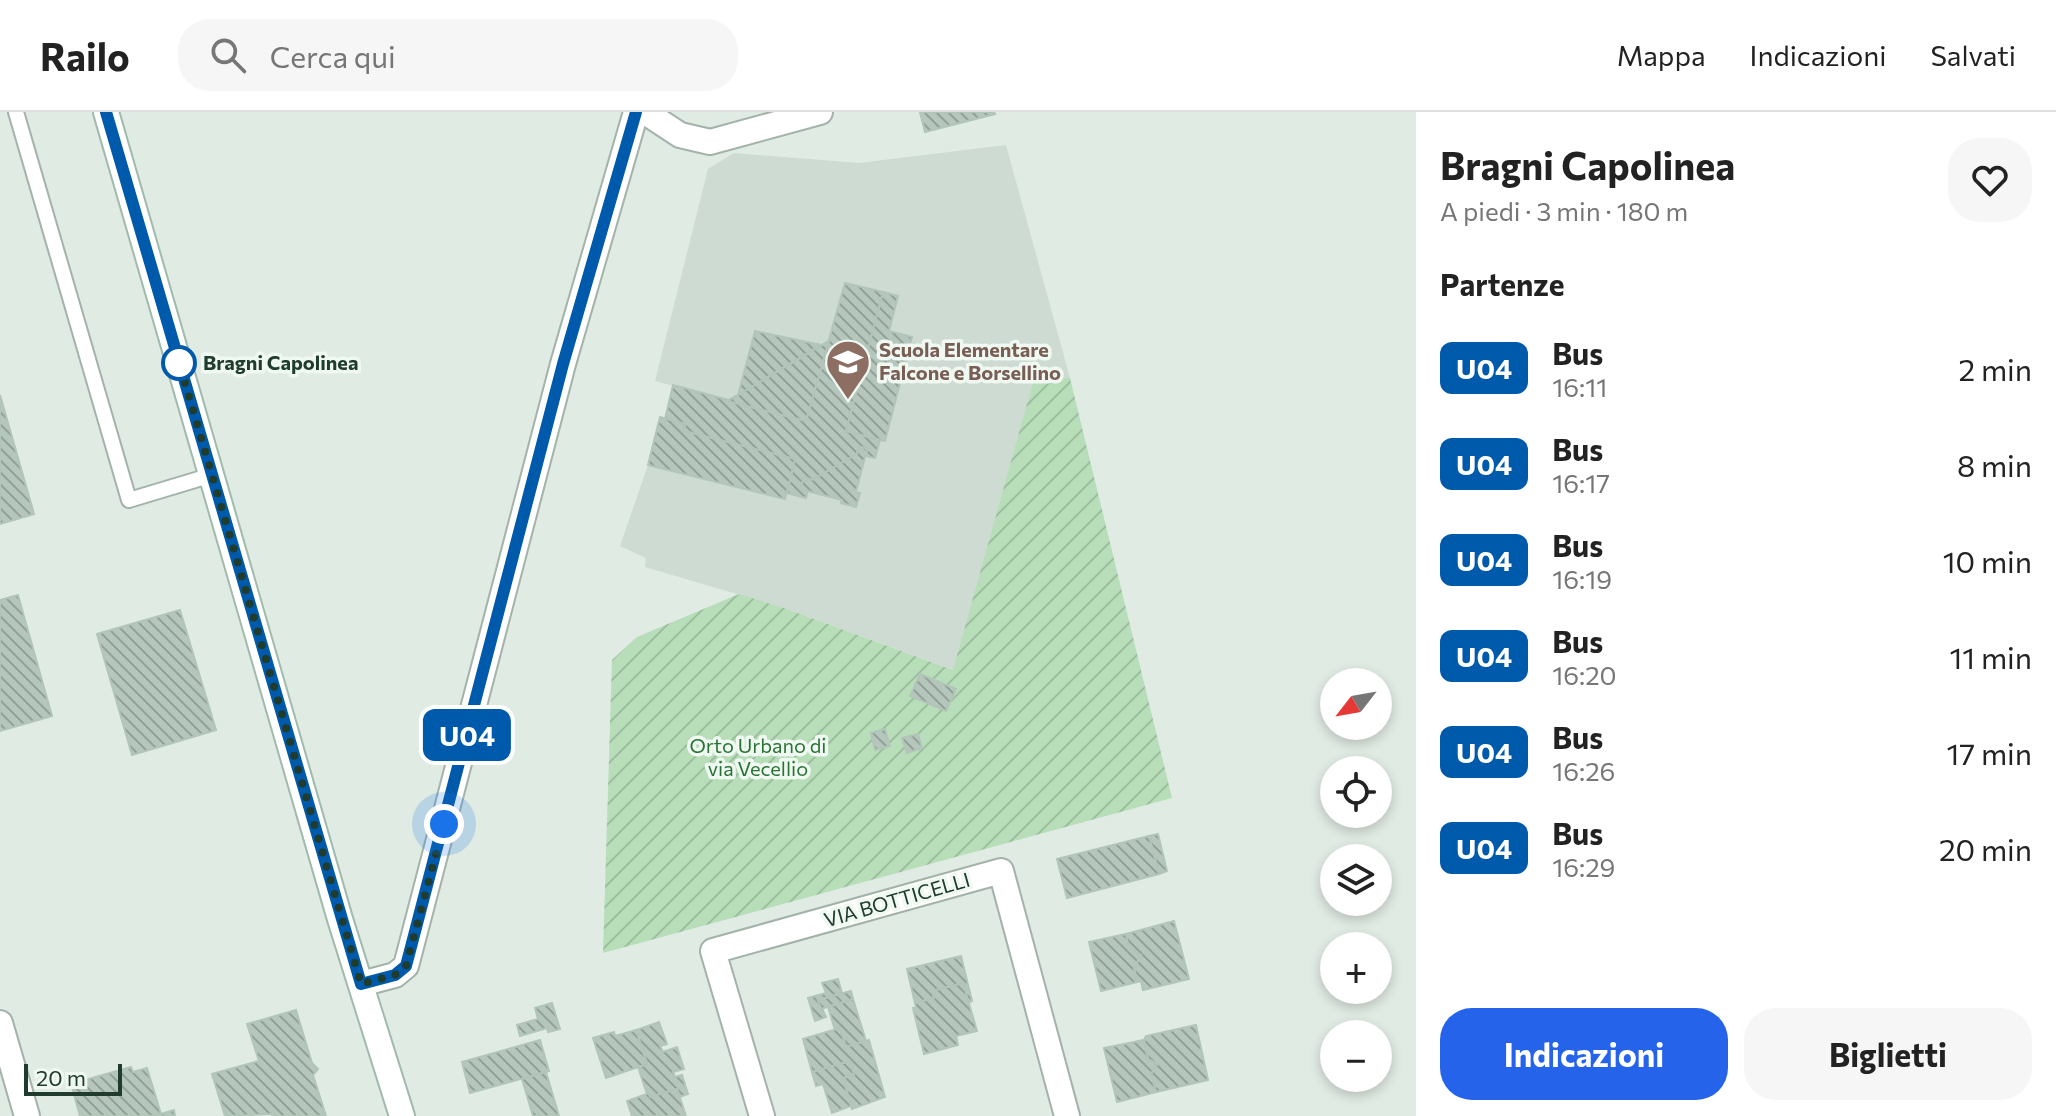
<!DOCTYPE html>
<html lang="it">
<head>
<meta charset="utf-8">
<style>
	:root { --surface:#fff; --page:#f6f6f6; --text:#222; --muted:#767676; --line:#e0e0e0; --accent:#2563eb }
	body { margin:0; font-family:Commissioner,sans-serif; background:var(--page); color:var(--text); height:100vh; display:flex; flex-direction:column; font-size:30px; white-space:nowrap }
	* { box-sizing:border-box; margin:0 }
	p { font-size:26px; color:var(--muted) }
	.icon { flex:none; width:44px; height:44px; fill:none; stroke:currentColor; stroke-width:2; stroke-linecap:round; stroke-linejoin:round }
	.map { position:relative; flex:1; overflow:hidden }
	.panel { display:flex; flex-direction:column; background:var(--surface); width:640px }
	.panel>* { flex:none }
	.badge { padding:0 16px; border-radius:12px; font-size:28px; line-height:52px }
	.needle { width:52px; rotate:239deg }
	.controls { position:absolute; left:1320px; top:556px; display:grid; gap:16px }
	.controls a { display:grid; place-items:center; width:72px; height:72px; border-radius:50%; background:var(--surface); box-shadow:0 4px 12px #0003; font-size:40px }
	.scale { position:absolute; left:24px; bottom:20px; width:98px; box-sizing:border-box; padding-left:8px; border:4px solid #203c2e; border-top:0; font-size:22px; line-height:28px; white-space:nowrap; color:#203c2e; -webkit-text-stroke:6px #f0f8f2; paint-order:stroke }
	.you { position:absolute; width:40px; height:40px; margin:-20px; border:6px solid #fff; border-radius:50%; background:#1a73e8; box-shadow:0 0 0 12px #1a73e833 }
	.map>.badge { position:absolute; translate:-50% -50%; box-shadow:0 0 0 4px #fff }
	h2 { padding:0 24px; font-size:30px; line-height:72px }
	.round { display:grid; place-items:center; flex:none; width:84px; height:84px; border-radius:32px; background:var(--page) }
	.headline { display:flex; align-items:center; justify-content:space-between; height:136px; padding:0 24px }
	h1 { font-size:38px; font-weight:700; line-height:60px }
	.action { display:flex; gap:16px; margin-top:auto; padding:16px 24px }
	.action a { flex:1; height:92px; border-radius:32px; background:var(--accent); color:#fff; font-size:32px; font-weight:700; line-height:92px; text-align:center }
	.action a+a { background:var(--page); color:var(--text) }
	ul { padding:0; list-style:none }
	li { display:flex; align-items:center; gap:24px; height:96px; padding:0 24px }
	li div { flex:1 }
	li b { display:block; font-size:30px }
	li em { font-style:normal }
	li .badge { min-width:88px; font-weight:700; text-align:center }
	header { display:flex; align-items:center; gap:48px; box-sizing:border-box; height:112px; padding:0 40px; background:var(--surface); border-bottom:2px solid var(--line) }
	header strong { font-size:38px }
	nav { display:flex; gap:44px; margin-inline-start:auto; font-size:28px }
	.search { width:560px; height:72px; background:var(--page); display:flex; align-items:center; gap:20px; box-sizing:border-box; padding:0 28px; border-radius:32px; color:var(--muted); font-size:30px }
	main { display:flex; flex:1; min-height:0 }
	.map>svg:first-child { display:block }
	.built { fill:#cedbd2 }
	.garden { fill:url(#garden-furrows) }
	.building { fill:url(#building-back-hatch); stroke:#b2c5b9; stroke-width:2 }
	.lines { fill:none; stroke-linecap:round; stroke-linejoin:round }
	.lane-casing { stroke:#a3b3a9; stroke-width:18 }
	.street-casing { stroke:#a3b3a9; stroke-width:28 }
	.secondary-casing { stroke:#a0baac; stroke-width:28 }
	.lane { stroke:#fff; stroke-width:14 }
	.street { stroke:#fff; stroke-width:24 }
	.secondary { stroke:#fff; stroke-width:24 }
	.line-casing { stroke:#fff; stroke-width:18 }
	.line { stroke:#005aab; stroke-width:12 }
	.walk { stroke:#203c2e; stroke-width:8; stroke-dasharray:0 14.4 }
	.stop-dot { fill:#fff; stroke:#005aab; stroke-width:4 }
	.labels { text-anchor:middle; stroke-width:7; stroke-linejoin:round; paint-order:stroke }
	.education-label { font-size:20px; font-weight:bold; fill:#785e54; stroke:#f0f8f2; text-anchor:start }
	.stop-label { font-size:20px; font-weight:bold; fill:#203c2e; stroke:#f0f8f2; text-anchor:start }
	.park-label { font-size:20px; fill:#297435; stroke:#f0f8f2 }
	.street-label { font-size:20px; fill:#203c2e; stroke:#f0f8f2 }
</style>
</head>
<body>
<header>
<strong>Railo</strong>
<div class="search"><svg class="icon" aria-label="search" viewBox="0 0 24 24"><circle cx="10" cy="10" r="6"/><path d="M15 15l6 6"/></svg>Cerca qui</div>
<nav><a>Mappa</a><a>Indicazioni</a><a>Salvati</a></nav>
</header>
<main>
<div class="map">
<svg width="1416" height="1004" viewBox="0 0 1416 1004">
	<defs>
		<pattern id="garden-furrows" width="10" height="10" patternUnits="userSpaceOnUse" patternTransform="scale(2)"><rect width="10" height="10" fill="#b7deb9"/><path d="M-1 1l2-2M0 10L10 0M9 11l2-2" fill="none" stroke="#9dbf9f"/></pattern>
		<pattern id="building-back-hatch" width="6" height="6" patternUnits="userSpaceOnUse" patternTransform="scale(2)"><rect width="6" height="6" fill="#b5c6bc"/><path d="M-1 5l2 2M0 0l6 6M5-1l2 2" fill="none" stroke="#93a299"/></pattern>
	</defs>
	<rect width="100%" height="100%" fill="#e0ebe3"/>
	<polygon class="built" points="1006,33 1070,266 1035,263 954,558 784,496 645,455 646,446 620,434 648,353 660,305 665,306 673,274 655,269 708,57 734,41 859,51"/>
	<polygon class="garden" points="1035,263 1070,266 1172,686 603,841 612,548 637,525 739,482 784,496 953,558"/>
	<g class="building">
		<polygon points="920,0 994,0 995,2 925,20"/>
		<polygon points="845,171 883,180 846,319 880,328 875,346 866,344 867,337 858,334 857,342 812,368 804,365 800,377 808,378 806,386 787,381 795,347 684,319 685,312 665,307 673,273 806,309"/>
		<polygon points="883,180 898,184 889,219 912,225 885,329 846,319"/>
		<polygon points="755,219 821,233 738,283"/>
		<polygon points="829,229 806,309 727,289 738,283"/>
		<polygon points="0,283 34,402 0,412"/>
		<polygon points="660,305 685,312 684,319 795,347 785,387 648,353"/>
		<polygon points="858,334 867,337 856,380 860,381 856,395 841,391 842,388 800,377 804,365 812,368 857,342"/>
		<polygon points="18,483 52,604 0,619 0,488"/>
		<polygon points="180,498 216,618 132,643 97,522"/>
		<polygon points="920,562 956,577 946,599 910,584"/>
		<polygon points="885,617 890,634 875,638 871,621"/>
		<polygon points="918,622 922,636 907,641 902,626"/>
		<polygon points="1158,722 1167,759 1159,762 1149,724"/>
		<polygon points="1149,724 1159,762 1067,786 1057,747"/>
		<polygon points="1174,809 1189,867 1143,878 1141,869 1137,870 1134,856 1141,843 1128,834 1126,822"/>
		<polygon points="1126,822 1128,834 1141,843 1134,856 1137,870 1101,879 1089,830"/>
		<polygon points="961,844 972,889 968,891 963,871 932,879 934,886 915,891 907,857"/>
		<polygon points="838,867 842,881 818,888 826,905 815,909 808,886 826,881 822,871"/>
		<polygon points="963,871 977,919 956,924 958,933 924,942 913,896 916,896 915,891 934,886 932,879"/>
		<polygon points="851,879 853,887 821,897 818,888"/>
		<polygon points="853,887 866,929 846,935 840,916 835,918 828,895"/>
		<polygon points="552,891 560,917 548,920 547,916 520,924 517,913 538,907 535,896"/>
		<polygon points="296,898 312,951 318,957 313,963 326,1004 273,1004 271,1002 225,1004 212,962 259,949 247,912"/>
		<polygon points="659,910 667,932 660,934 663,940 677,935 684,957 673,960 675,965 682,963 688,982 680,985 677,977 650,985 647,982 638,955 647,952 636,918"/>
		<polygon points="1196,913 1208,968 1156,980 1151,962 1157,952 1148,947 1144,928 1146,924"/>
		<polygon points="840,916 846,935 869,928 885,985 852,997 843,966 854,963 850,949 812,960 803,927"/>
		<polygon points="636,918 647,952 606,966 593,926 614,920 615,924"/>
		<polygon points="540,928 549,959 470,981 462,950"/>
		<polygon points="1144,928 1148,947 1157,952 1151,962 1156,980 1117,990 1104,936"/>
		<polygon points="850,949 854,963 843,966 851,994 832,1001 823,972 816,974 812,960"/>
		<polygon points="131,955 133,960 147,956 161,1002 174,998 175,1004 80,1004 71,972"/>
		<polygon points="546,960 559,1004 533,1004 522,967"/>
		<polygon points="677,977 686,1004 632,1004 627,989 649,981 650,985"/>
	</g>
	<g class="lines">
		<g class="lane-casing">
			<polyline id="lane" points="16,0 129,388 212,363"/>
		</g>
		<g class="street-casing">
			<g id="street">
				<polyline points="645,0 680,23 710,30 820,0"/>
				<polyline points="361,872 395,863 406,854 563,252 636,0"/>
				<polyline points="0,911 27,1004"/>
				<polyline points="762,1004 713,839 1001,759 1067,1004"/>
			</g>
		</g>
		<g class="secondary-casing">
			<polyline id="secondary" points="106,0 340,807 402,1004"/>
		</g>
		<use href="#lane" class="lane"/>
		<use href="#street" class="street"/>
		<use href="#secondary" class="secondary"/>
	</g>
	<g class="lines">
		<g class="line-casing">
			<polyline id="line" points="106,0 361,872 395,863 406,854 563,252 636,0"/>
		</g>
		<use href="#line" class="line"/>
		<polyline class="walk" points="179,251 178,247 361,872 395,863 406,854 444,712"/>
	</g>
	<defs>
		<g id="school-pin" transform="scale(2.3)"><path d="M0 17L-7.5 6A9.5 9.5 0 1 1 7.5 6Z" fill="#8d6e63" stroke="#f0f8f2"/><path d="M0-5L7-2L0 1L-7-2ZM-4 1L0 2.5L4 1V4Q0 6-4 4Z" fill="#fff"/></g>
	</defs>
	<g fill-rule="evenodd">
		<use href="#school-pin" x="848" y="250"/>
	</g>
	<circle class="stop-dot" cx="179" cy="251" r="16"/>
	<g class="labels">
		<g class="education-label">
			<text x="879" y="245">Scuola Elementare<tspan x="879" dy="23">Falcone e Borsellino</tspan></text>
		</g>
		<g class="stop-label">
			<text x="203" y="258">Bragni Capolinea</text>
		</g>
		<g class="park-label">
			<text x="758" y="641">Orto Urbano di<tspan x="758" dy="23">via Vecellio</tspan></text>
		</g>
		<g class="street-label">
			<text transform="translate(897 788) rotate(-16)" y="7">VIA BOTTICELLI</text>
		</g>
	</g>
</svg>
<div class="controls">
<a><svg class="needle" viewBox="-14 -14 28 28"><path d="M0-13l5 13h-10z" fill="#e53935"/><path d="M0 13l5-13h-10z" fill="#767676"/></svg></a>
<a><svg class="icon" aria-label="locate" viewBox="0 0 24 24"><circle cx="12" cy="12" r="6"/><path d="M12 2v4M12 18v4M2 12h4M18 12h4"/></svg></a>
<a><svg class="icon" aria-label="layers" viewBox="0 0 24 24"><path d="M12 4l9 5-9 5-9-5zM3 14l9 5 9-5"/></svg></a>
<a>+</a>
<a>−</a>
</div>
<div class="scale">20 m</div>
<div class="you" style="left:444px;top:712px"></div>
<b class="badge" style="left:467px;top:623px;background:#005aab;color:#fff">U04</b>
</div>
<section class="panel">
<div class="headline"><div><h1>Bragni Capolinea</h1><p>A piedi · 3 min · 180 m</p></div><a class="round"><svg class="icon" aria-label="heart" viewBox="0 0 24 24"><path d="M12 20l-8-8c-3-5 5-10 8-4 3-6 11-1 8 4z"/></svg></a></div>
<h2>Partenze</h2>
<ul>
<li><span class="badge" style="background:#005aab;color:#fff">U04</span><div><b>Bus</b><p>16:11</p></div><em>2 min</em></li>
<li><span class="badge" style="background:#005aab;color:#fff">U04</span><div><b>Bus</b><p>16:17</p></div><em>8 min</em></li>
<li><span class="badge" style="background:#005aab;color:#fff">U04</span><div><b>Bus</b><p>16:19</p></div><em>10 min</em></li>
<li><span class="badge" style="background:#005aab;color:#fff">U04</span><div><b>Bus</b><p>16:20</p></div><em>11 min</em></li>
<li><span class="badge" style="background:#005aab;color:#fff">U04</span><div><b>Bus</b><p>16:26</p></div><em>17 min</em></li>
<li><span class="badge" style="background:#005aab;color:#fff">U04</span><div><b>Bus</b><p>16:29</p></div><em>20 min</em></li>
</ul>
<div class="action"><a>Indicazioni</a><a>Biglietti</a></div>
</section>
</main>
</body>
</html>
